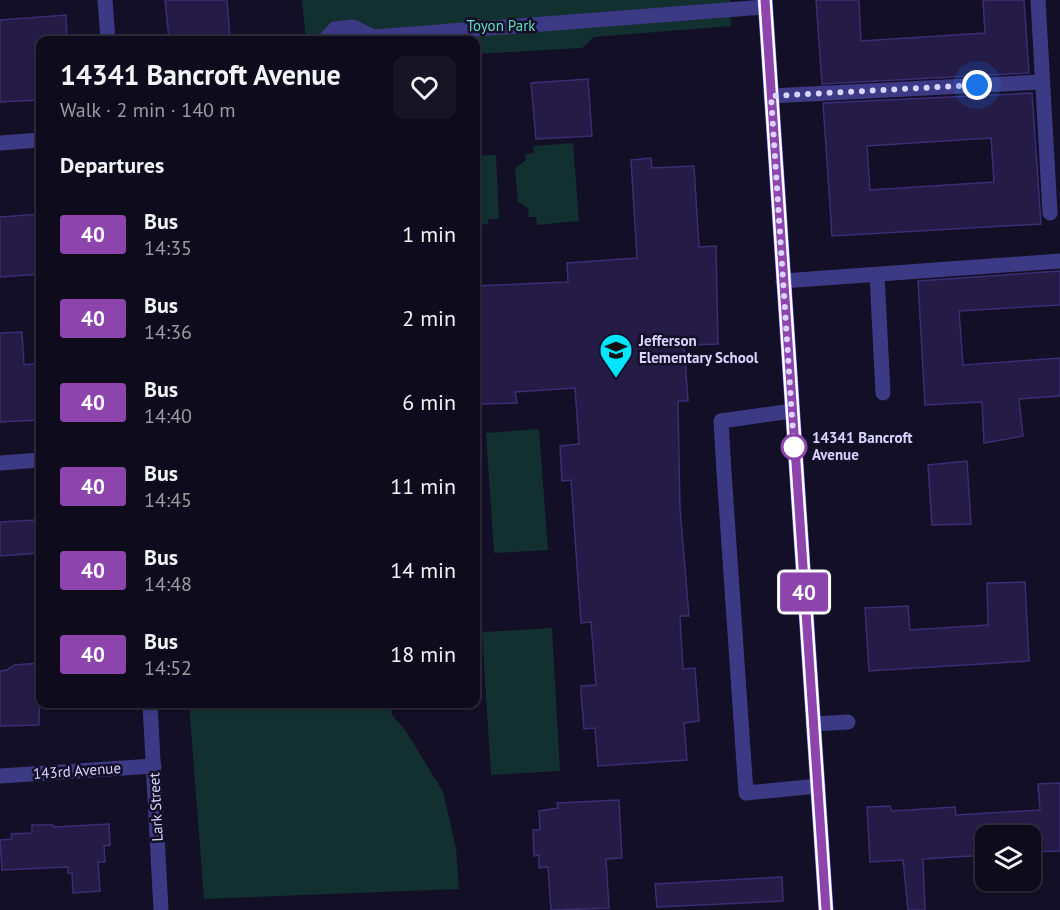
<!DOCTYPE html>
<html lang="en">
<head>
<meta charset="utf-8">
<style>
	:root { --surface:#0e0b1c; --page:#171425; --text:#f1f3f6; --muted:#9b9ba3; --line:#2e2b3b }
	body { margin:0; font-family:"PT Sans",sans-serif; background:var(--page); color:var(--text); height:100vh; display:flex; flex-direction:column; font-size:22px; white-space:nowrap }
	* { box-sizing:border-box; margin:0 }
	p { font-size:20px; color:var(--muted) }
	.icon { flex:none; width:33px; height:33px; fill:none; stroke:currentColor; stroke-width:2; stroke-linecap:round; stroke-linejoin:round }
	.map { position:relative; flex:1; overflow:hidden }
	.drawer { position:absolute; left:36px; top:36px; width:444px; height:672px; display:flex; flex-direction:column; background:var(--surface); border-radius:12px; box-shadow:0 2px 4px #0004,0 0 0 2px var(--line) }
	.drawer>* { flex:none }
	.badge { padding:0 12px; border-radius:4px; font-size:21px; line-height:39px }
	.tools { position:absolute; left:975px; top:825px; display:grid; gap:12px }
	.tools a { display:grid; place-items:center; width:66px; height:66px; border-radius:12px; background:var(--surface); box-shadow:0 2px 4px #0004,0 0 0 2px var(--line); font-size:30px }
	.you { position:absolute; width:30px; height:30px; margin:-15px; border:4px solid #fff; border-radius:50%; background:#1a73e8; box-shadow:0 0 0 9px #1a73e833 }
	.map>.badge { position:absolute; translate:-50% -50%; box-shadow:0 0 0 3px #fff }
	h2 { padding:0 24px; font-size:22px; line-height:54px }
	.round { display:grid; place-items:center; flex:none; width:63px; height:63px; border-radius:12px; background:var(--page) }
	.headline { display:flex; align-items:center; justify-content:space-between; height:102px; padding:0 24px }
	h1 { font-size:28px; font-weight:600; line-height:45px }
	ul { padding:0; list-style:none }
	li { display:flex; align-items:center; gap:18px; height:84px; padding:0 24px }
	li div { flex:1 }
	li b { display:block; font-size:22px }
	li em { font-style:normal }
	li .badge { min-width:66px; font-weight:700; text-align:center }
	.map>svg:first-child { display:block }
	.green { fill:#12302f }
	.building { fill:#241b47; stroke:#3b2d73; stroke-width:1.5; fill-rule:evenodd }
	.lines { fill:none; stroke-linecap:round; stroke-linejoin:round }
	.service { stroke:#3d3a85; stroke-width:15 }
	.minor { stroke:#3d3a85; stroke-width:15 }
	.secondary { stroke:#6f6bff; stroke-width:15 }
	.line-casing { stroke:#fff; stroke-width:14 }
	.line { stroke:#8e44ad; stroke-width:9 }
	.walk { stroke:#d9d4ff; stroke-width:6; stroke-dasharray:0 10.8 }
	.stop-dot { fill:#fff; stroke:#8e44ad; stroke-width:3 }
	.labels { text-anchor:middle; stroke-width:5; stroke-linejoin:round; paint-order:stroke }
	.park-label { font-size:15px; fill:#5fe0c0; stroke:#130f26 }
	.poi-label { font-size:15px; font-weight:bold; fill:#d9d4ff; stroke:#130f26; text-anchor:start }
	.stop-label { font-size:15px; font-weight:bold; fill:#d9d4ff; stroke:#130f26; text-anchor:start }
	.street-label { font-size:15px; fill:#d9d4ff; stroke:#130f26 }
</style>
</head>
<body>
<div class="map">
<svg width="1060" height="910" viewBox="0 0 1060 910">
	<rect width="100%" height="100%" fill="#130f26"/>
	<g class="green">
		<polygon points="302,0 730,0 731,26 594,37 582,48 476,54 476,40 306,40"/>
		<polygon points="573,143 579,221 537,225 536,217 529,217 528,208 518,202 515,168 526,160 525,154 534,153 533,146"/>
		<polygon points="496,155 499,219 488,219 488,224 476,225 476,156"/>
		<polygon points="539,429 548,550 494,553 486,433"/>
		<polygon points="552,628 560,771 491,775 482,632"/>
		<polygon points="189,704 391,704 392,715 406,731 443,792 456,848 459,889 204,899"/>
	</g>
	<g class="building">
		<polygon points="165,0 227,0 230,38 169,40"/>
		<polygon points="816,0 859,0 861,41 985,33 983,0 1024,0 1029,73 822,84"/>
		<polygon points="66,15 67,37 64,40 40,40 40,100 0,102 0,20"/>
		<polygon points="588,79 592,136 536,139 531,83"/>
		<path d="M1032,93L1041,224L832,236L823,103ZM991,138L994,182L870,190L867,146Z"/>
		<polygon points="651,158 652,168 694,166 699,247 716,246 718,344 684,345 688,401 678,401 680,509 689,616 680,616 683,669 695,668 699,721 684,723 687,760 598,766 595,728 584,729 581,693 581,686 596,685 591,622 581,623 571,480 562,481 560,446 579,444 575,388 515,392 517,403 481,404 480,395 476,395 476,286 568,282 567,263 637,258 631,160"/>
		<polygon points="40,214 40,274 0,277 0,217"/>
		<polygon points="1060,271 1060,305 959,311 963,365 1060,358 1060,396 1019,399 1023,436 984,443 982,402 925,405 918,281"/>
		<polygon points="22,332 24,365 40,363 40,420 0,422 0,333"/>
		<polygon points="967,461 971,524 932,525 928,465"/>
		<polygon points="35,520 38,553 0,556 0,522"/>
		<polygon points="1025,582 1029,661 869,671 865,608 908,606 910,630 988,625 987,583"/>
		<polygon points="40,663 39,725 0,726 0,671 7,670 14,665"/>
		<polygon points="1060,783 1060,851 1030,852 1030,836 986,836 986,855 923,859 925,910 908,910 903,860 870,862 867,807 890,806 892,811 955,807 956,815 1040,810 1038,784"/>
		<polygon points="619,800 622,858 606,859 609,908 551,910 548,867 539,868 539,855 534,856 533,830 540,830 539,811 558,808 557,803"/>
		<polygon points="109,824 110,845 104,846 105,862 98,862 100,891 73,893 72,873 68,873 68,867 2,870 0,840 12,839 11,834 32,833 32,825 53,825 54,827"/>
		<polygon points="782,877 783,901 657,907 655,884"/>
	</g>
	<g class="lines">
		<g class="service">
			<polyline points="1038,0 1050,213"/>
			<polyline points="325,40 335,29 353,27 373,37 765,7"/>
			<polyline points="771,96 1042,82"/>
			<polyline points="877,275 883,393"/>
			<polyline points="783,281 1060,261"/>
			<polyline points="792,411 721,421 724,472 746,793 818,786"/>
			<polyline points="813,724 848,722"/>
		</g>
		<g class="minor">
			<polyline points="105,0 108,40"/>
			<polyline points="0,143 40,140"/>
			<polyline points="0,463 40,460"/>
			<polyline points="150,704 161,910"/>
			<polyline points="0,776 154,766"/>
		</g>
		<polyline class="secondary" points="765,0 826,910"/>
	</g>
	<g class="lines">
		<g class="line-casing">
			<polyline id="line" points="765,0 826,910"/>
		</g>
		<use href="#line" class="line"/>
		<polyline class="walk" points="794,447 771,96 977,85"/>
	</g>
	<defs>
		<g id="school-pin" transform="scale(1.725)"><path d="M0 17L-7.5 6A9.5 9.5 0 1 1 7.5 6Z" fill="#00e5ff" stroke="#130f26"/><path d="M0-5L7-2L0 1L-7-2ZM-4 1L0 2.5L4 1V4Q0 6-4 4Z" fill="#111"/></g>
	</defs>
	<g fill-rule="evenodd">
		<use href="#school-pin" x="616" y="350"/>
	</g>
	<circle class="stop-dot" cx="794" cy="447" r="12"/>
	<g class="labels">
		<g class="park-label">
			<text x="501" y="31">Toyon Park</text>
		</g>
		<g class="poi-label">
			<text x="639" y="346">Jefferson<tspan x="639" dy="17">Elementary School</tspan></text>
		</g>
		<g class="stop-label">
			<text x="812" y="443">14341 Bancroft<tspan x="812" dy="17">Avenue</tspan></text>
		</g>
		<g class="street-label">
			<text transform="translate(77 771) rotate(-4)" y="5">143rd Avenue</text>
			<text transform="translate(156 807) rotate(-93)" y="5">Lark Street</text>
		</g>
	</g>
</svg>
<div class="tools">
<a><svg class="icon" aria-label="layers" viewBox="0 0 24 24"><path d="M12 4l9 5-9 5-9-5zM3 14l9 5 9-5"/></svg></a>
</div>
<div class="you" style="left:977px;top:85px"></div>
<b class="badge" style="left:804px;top:592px;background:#8e44ad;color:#fff">40</b>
<section class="drawer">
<div class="headline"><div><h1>14341 Bancroft Avenue</h1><p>Walk · 2 min · 140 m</p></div><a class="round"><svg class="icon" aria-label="heart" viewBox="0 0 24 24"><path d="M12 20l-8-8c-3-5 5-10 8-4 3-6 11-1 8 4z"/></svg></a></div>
<h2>Departures</h2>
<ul>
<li><span class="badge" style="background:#8e44ad;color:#fff">40</span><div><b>Bus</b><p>14:35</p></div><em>1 min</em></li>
<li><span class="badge" style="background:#8e44ad;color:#fff">40</span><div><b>Bus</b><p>14:36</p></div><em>2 min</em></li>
<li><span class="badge" style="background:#8e44ad;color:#fff">40</span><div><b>Bus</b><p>14:40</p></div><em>6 min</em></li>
<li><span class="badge" style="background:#8e44ad;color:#fff">40</span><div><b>Bus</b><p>14:45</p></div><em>11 min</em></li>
<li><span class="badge" style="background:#8e44ad;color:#fff">40</span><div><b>Bus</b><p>14:48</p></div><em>14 min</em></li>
<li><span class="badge" style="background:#8e44ad;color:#fff">40</span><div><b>Bus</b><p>14:52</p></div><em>18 min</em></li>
</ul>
</section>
</div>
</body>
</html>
